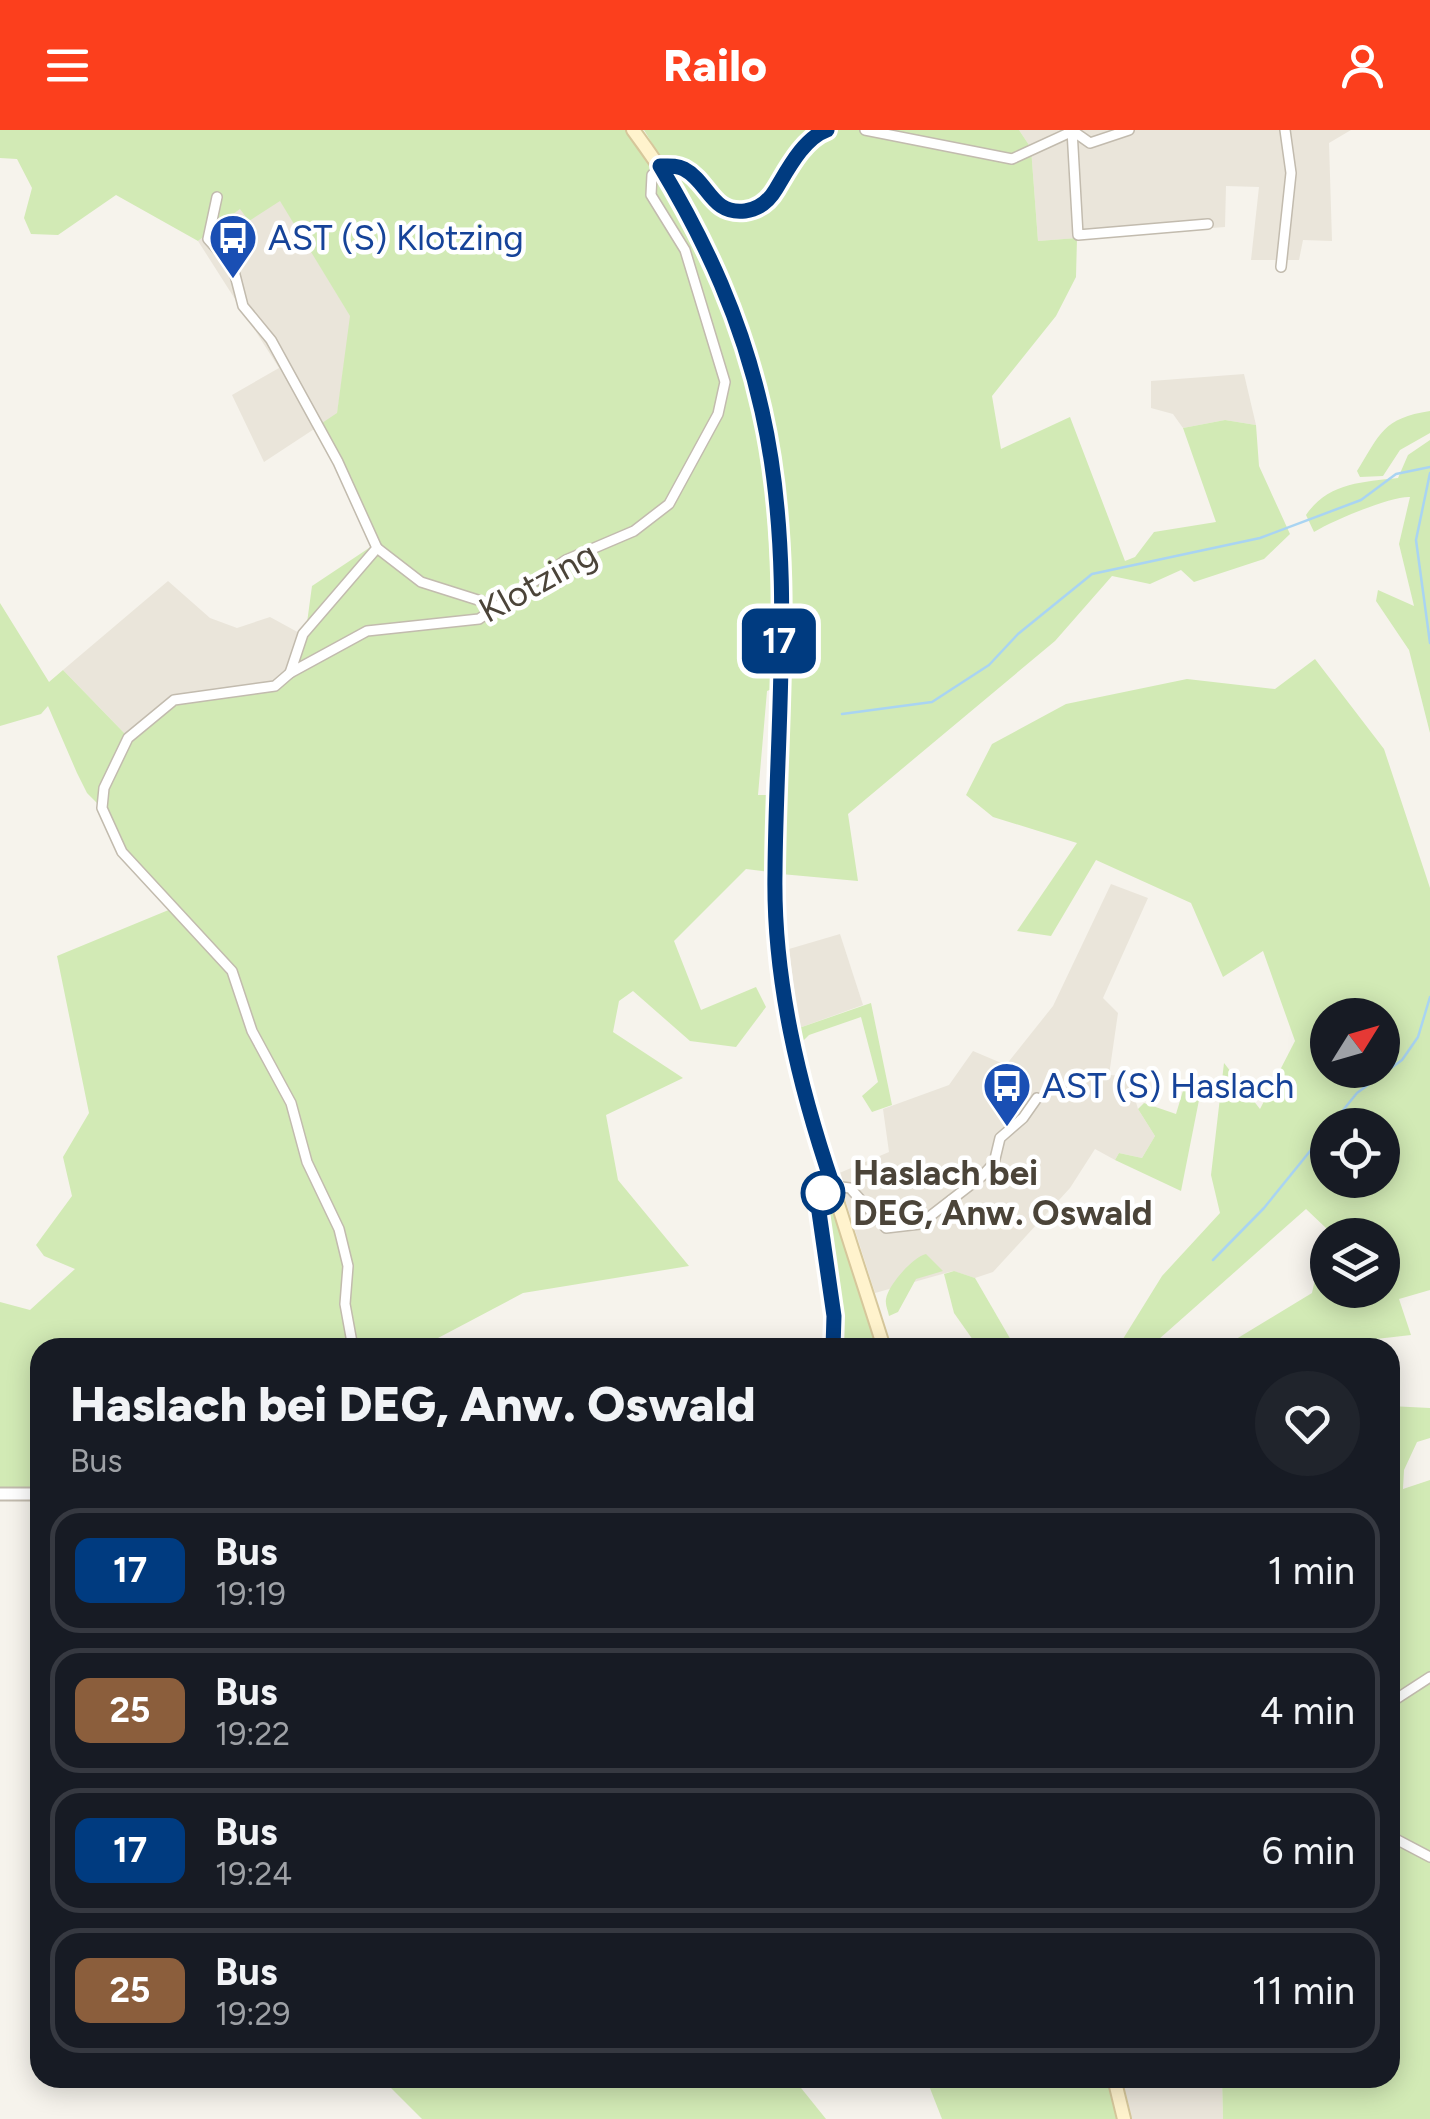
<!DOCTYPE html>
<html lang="en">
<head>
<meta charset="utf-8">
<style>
	:root { --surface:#171b24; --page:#20242c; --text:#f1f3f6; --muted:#9ea1a6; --line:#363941; --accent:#fc3f1d }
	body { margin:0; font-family:Figtree,sans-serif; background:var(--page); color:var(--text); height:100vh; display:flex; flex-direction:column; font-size:38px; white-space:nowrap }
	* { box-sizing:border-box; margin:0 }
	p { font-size:32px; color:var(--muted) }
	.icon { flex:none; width:55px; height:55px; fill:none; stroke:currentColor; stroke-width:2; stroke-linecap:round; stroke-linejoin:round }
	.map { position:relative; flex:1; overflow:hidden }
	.details { position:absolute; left:30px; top:1208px; width:1370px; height:750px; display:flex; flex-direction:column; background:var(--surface); border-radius:30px; box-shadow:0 5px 25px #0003 }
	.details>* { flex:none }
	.badge { padding:0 20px; border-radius:15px; font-size:35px; line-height:65px }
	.needle { width:65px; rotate:53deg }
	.controls { position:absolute; left:1310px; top:868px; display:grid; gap:20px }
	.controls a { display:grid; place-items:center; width:90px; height:90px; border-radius:50%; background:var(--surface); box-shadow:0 5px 25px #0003; font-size:50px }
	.map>.badge { position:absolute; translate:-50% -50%; box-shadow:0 0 0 5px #fff }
	.round { display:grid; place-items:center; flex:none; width:105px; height:105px; border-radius:52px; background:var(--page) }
	.overview { display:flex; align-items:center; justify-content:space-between; height:170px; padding:0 40px }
	h1 { font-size:48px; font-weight:800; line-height:75px }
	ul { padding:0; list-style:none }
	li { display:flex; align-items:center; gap:30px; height:125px; margin:0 20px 15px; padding:0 20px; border:5px solid var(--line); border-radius:30px }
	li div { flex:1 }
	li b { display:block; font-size:38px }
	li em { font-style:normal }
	li .badge { min-width:110px; font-weight:700; text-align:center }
	header { display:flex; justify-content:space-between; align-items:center; height:130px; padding:0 40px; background:var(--accent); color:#fff; font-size:45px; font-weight:800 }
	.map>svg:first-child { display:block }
	.residential { fill:#eae5da }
	.green { fill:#d2eab5; fill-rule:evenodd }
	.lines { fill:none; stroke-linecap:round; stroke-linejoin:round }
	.stream { stroke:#a9d4f2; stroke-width:2.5 }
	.minor-casing { stroke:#c2bbae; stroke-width:12 }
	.tertiary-casing { stroke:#c2bbae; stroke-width:15 }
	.secondary-casing { stroke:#d6c79b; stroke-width:16 }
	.minor { stroke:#fff; stroke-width:9 }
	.tertiary { stroke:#fff; stroke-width:11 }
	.secondary { stroke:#fff3cd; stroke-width:12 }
	.line-casing { stroke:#fff; stroke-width:22 }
	.line { stroke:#003b80; stroke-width:15 }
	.stop-dot { fill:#fff; stroke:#003b80; stroke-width:5 }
	.labels { text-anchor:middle; stroke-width:9; stroke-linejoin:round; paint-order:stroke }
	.transit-label { font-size:35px; fill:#164399; stroke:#fff; text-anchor:start }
	.street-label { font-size:35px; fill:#4b4439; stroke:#fff }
	.stop-label { font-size:35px; font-weight:bold; fill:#4b4439; stroke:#fff; text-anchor:start }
</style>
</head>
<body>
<header><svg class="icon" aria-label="menu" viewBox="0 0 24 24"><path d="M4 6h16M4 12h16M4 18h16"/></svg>Railo<svg class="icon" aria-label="person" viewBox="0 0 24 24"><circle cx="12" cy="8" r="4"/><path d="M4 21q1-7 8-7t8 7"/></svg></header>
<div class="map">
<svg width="1430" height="1989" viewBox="0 0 1430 1989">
	<rect width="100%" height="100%" fill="#f6f3ec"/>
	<g class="residential">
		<polygon points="1019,0 1351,0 1329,13 1332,111 1303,110 1299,130 1251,130 1259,57 1226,56 1225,97 1038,111 1031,18"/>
		<polygon points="280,70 351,187 337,284 264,332 232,265 279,238 198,111 241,78"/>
		<polygon points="1244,244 1256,295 1225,290 1183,298 1173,284 1151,278 1151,251"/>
		<polygon points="168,451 210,488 237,498 270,487 303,505 290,543 274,556 128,607 63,540"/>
		<polygon points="1111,754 1148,768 1103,868 1118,883 1109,945 1128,946 1138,979 1155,1006 1142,1028 1119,1023 1115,1030 1095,1019 1070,1058 993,1142 975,1148 953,1141 875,1163 837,1044 889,1022 883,979 949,955 973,921 1006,935 1053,876"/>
		<polygon points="840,804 863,875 799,898 789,819"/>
		<polygon points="1118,1948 1222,1948 1223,1989 1129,1989"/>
	</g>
	<g class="green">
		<path d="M0,0H627C761,181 773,341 772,559L767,561L758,665H770V742L746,739L674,811L701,880L756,857L766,877L736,917L690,911L633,861L619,871L613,902L683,948L606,985L618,1050L689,1136L523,1163L421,1217L40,1218V1359L0,1360V1172L30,1180L75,1139L44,1126L36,1115L72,1066L63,1027L89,983L57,826L171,779L122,722L102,678L87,663L77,643L48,576L41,584L0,596V473L49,552L63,540L128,607L174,570L275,556L290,542L306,500L312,456L375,414L316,297L337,283L350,186L280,71L249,91L240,79L198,111L116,65L58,105L31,104L24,88L32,58L17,29L0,28Z"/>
		<polygon points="644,0 1019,0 1031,18 1038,111 1077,108 1076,147 1056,186 992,266 1001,319 1070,287 1125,431 1135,427 1154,402 1216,392 1183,298 1225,290 1256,295 1259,336 1290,404 1264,429 1194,452 1181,440 1150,454 1112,446 1055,511 848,684 858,751 781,744 785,519 773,305 755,227 718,122"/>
		<path d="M1430,281V303L1400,320L1383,346L1360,347L1357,341C1380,304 1383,288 1430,281Z"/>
		<path d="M1430,310V603L1409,520L1376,471L1378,460L1414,476L1399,414L1410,367C1391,366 1334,390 1314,402L1306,385C1328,353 1361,352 1398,348L1408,325Z"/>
		<path d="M1315,529L1384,619L1430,758V1160L1399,1169L1411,1205L1350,1212L1349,1217H1223L1312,1163L1326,1098L1306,1079L1150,1217H1118L1162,1146L1220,1083L1211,1045L1224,933L1260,979L1295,911L1263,821L1223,847L1191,773L1096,730L1051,806L1017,801L1077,713L993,687L966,665L992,614L1066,574L1187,549L1275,559ZM1382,885V940H1328V885ZM1382,995V1050H1328V995ZM1328,1105H1382V1160H1328Z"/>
		<polygon points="871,873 892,975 872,982 862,966 878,952 861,887 809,905 801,913 799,898"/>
		<polygon points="1185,954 1200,965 1181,1061 1115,1030 1119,1023 1142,1028 1155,1006 1138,979 1144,973 1176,984"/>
		<polygon points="830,1066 878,1217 833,1217 816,1080"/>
		<path d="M926,1124L943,1141L916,1149L898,1182L889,1186C888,1180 885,1175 886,1169C888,1155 914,1126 926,1124Z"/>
		<polygon points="954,1141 975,1148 1015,1217 978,1217 954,1183 944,1144"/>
		<polygon points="1390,1276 1430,1278 1430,1308 1417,1312 1404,1340 1403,1359 1430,1350 1430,1989 1223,1989 1222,1948 1390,1948"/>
		<polygon points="381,1948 793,1948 826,1989 422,1989"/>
		<polygon points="926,1948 1118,1948 1129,1989 942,1989"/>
	</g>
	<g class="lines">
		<g class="stream">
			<polyline points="1430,343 1416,410 1430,513"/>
			<polyline points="842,584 932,572 989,535 1018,504 1092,444 1260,408 1361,370 1396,344 1430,337"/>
			<polyline points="1331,995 1357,963 1402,930 1418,907 1430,867"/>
			<polyline points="1213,1130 1264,1078 1328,999"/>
		</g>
		<g class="minor-casing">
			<g id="minor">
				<polyline points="865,0 1012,29 1073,1"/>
				<polyline points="1072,0 1078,105 1208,94"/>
				<polyline points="1073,1 1090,13 1129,0"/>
				<path d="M217,67L208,109L233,137L243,176L271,210L338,332L377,418L303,504L290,543L367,501L479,489L566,430L634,401L669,374L718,284L725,252L685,120L651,65L652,45L660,36H680L728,82C791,84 779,15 827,0"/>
				<polyline points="1281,137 1291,43 1285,0"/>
				<polyline points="377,418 421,452 500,477"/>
				<polyline points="290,543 275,556 174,570 128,608 104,658 102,678 122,722 232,841 252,901 291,973 307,1032 339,1099 348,1136 345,1174 353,1218"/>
				<path d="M833,1218C835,1182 810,1085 823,1063L833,1056L850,1058L886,1098L920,1094L982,1046L994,1033L1000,1008L1023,988L1037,968"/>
				<polyline points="1390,1573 1430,1547"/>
				<polyline points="1390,1706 1430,1727"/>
			</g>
		</g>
		<g class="tertiary-casing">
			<polyline id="tertiary" points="0,1364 40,1364"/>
		</g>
		<g class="secondary-casing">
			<g id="secondary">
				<path d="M633,0C726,124 778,275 781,430C784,561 766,692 781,823C795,960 843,1087 884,1218"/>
				<polyline points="1114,1948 1124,1989"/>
			</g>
		</g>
		<use href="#minor" class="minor"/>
		<use href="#tertiary" class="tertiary"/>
		<use href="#secondary" class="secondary"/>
	</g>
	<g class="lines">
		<g class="line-casing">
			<path id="line" d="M827,0C804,8 788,39 776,59C769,71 760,79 745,81C711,85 709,52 684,39C676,35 669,36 660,36C707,114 742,191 762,281C796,431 776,590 775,743C773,849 799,956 833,1056L823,1063L818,1075L834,1186L833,1218"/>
		</g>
		<use href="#line" class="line"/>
	</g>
	<defs>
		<g id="bus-pin" transform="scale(2.5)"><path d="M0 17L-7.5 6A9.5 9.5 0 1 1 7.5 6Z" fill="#1a4fb4" stroke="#fff"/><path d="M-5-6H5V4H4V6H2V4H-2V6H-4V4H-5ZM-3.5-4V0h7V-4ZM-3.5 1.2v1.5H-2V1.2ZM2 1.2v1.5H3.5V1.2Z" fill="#fff"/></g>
	</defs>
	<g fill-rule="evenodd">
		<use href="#bus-pin" x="233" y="108"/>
		<use href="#bus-pin" x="1007" y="956"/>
	</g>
	<circle class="stop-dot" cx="823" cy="1063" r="20"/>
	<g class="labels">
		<g class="transit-label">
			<text x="268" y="120">AST (S) Klotzing</text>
			<text x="1042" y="968">AST (S) Haslach</text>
		</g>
		<g class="street-label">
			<text transform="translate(538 452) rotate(-29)" y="12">Klotzing</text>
		</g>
		<g class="stop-label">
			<text x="853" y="1055">Haslach bei<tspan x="853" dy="40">DEG, Anw. Oswald</tspan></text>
		</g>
	</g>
</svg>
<div class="controls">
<a><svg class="needle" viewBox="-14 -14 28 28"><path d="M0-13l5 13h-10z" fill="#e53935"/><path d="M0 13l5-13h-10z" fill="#9ea1a6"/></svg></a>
<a><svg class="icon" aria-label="locate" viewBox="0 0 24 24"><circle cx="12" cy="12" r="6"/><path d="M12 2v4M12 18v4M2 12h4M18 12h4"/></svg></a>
<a><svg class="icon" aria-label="layers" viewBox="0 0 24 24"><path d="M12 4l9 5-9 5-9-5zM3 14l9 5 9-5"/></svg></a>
</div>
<b class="badge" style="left:779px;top:511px;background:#003b80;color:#fff">17</b>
<section class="details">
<div class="overview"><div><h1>Haslach bei DEG, Anw. Oswald</h1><p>Bus</p></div><a class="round"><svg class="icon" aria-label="heart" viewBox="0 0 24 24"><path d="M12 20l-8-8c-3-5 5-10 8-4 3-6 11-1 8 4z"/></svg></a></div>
<ul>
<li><span class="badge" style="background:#003b80;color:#fff">17</span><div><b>Bus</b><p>19:19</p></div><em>1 min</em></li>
<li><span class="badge" style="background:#8b5e3c;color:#fff">25</span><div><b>Bus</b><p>19:22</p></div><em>4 min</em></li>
<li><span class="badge" style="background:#003b80;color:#fff">17</span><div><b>Bus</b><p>19:24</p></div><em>6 min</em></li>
<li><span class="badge" style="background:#8b5e3c;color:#fff">25</span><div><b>Bus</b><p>19:29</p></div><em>11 min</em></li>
</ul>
</section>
</div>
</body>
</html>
